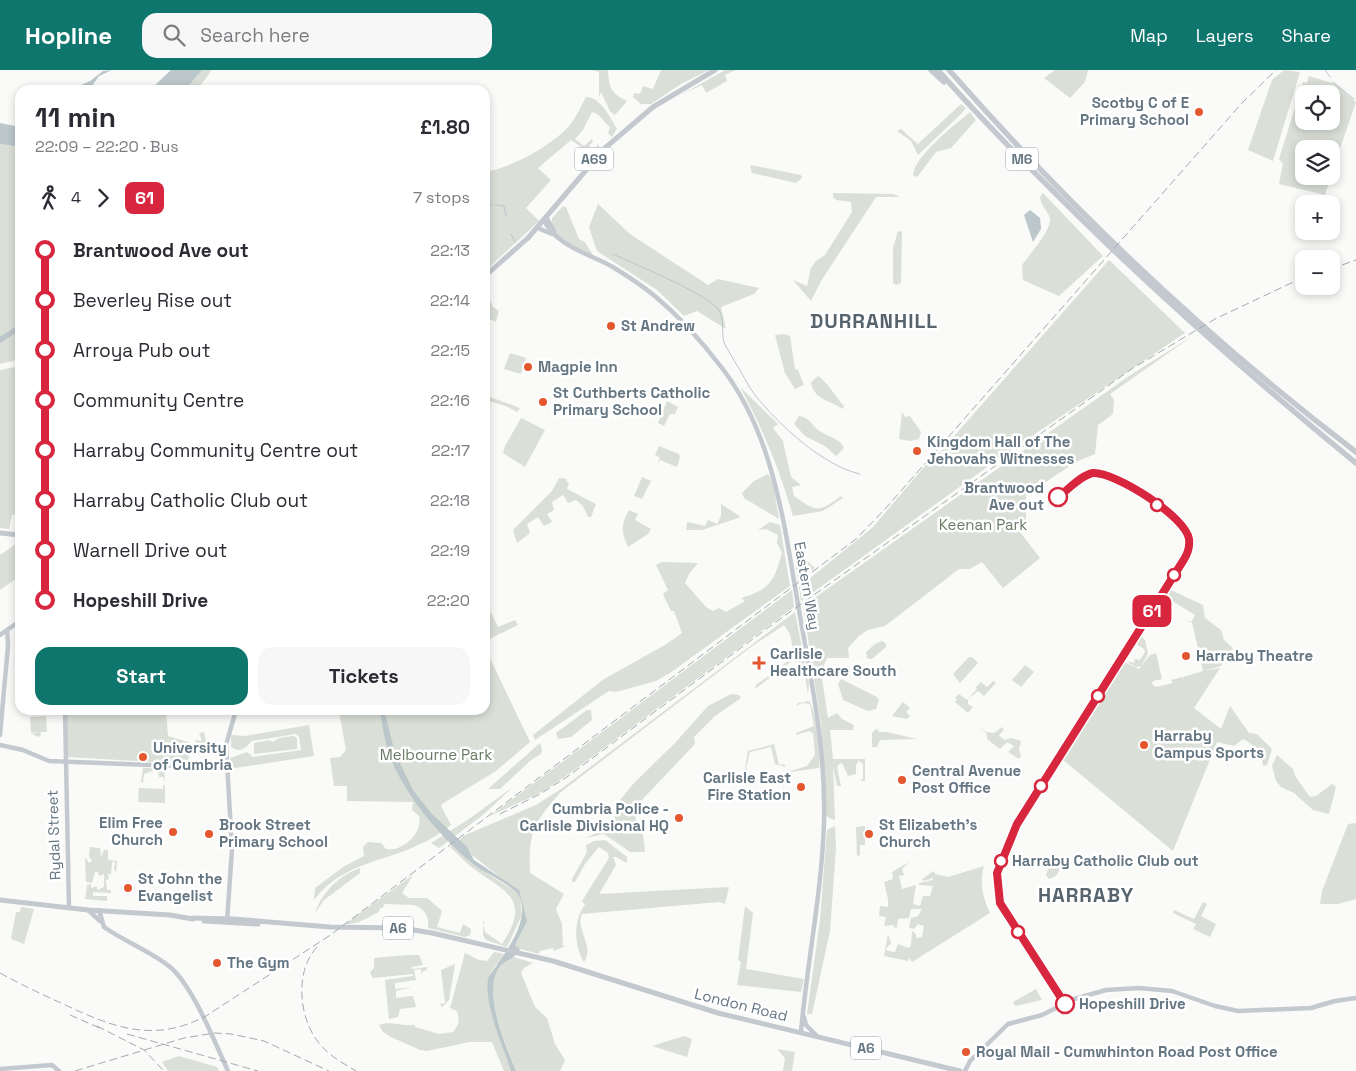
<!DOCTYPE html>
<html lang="en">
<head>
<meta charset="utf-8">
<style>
	:root { --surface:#fff; --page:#f7f7f7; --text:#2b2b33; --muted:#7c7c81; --accent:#0f766e }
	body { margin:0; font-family:"Space Grotesk",sans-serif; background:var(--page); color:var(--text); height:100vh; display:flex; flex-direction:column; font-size:19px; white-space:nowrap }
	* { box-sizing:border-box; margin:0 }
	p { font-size:16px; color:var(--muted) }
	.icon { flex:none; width:28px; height:28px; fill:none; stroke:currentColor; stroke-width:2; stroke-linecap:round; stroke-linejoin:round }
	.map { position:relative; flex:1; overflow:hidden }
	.details { position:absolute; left:15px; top:15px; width:475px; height:630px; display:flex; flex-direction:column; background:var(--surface); border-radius:15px; box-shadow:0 2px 8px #0003 }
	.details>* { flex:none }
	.badge { padding:0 10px; border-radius:8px; font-size:18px; line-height:32px }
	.buttons { position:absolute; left:1295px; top:15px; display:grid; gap:10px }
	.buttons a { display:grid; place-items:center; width:45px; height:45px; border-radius:10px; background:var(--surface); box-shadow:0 2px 8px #0003; font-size:25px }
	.map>.badge { position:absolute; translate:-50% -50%; box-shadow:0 0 0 2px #fff }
	.legs { display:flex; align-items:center; gap:8px; height:55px; padding:0 20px; font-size:16px }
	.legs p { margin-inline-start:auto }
	.headline { display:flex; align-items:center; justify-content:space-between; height:85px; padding:0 20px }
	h1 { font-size:28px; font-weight:600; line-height:38px }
	.action { display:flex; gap:10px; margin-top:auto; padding:10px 20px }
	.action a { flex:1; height:58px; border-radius:15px; background:var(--accent); color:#fff; font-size:20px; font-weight:600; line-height:58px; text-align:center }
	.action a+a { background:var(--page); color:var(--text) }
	ul { padding:0 20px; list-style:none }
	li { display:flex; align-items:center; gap:18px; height:50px; font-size:19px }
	li i { display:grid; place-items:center; width:8px; height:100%; margin:0 6px; background:currentColor }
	li i::after { content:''; width:12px; height:12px; margin:-6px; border:4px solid; border-radius:50%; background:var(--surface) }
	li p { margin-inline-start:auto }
	li:first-child i { background:linear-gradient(#0000 50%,currentColor 0) }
	li:last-child i { background:linear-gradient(currentColor 50%,#0000 0) }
	header { display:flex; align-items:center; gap:30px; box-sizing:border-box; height:70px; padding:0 25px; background:var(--accent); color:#fff }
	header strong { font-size:24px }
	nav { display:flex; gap:28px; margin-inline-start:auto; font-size:18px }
	.search { width:350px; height:45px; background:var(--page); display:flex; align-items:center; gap:12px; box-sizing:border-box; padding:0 18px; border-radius:15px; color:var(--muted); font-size:19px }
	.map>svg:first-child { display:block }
	.green { fill:#dadfd7; fill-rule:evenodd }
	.water { fill:#bbc7cb }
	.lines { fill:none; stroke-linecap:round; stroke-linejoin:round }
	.stream { stroke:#bbc7cb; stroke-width:1 }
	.river { stroke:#bbc7cb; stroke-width:5.5 }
	.secondary { stroke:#c3c9ce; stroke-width:4.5 }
	.primary { stroke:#c3c9ce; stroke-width:5 }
	.highway { stroke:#c3c9ce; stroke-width:5.5 }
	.rail { stroke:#a2aab0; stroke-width:1; stroke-dasharray:8 4; stroke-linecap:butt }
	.line-1-casing { stroke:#fff; stroke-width:11 }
	.line-1 { stroke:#d7263d; stroke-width:8 }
	.poi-dot { fill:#e4572e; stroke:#fff; stroke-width:2 }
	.stop-1-dot { fill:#fff; stroke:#d7263d; stroke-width:2.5 }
	.labels { text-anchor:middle; stroke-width:5; stroke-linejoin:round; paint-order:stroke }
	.shield { fill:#fff; stroke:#939fa8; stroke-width:1 }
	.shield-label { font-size:14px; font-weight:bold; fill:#657683 }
	.poi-label { font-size:15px; font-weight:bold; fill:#657683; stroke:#fff; text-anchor:start }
	.stop-label { font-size:15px; font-weight:bold; fill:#657683; stroke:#fff; text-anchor:start }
	.park-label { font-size:15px; fill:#687a64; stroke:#fff }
	.street-label { font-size:15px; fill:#657683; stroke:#fff }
	.district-label { font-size:20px; font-weight:bold; letter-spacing:1px; fill:#57646e; stroke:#fff }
</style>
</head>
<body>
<header>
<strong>Hopline</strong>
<div class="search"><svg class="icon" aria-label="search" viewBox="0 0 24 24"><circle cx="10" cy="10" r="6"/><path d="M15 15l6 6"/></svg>Search here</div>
<nav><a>Map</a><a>Layers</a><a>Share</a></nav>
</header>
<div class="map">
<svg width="1356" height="1001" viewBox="0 0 1356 1001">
	<rect width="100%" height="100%" fill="#fafaf8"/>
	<g class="green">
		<polygon points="202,0 212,0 197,20 185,20"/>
		<path d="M591,0H608C609,17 611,24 627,31L615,45L610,41L601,22L599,27V2Z"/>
		<polygon points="661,0 709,0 681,14 651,34 641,34 633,27 634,23 640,24 643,16 653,19"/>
		<polygon points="725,0 736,0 725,5 727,11 706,23 702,15 681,25"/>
		<polygon points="1055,0 1088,0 1085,12 1070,28 1044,8"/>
		<polygon points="1284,0 1300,2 1273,91 1248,80 1272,10"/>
		<path d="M1309,6L1335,14L1356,32L1331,105V79H1304V106H1331L1325,125L1279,114L1283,94L1279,89L1303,12L1307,13ZM1304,24H1331V51H1304Z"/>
		<path d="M586,27C601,27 611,49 617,59L612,67L608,63L610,57C603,52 602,45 592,42L583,60L575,69L584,76L592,69L593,72L589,75L593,81L598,74L599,77L593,85L571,70L538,98L551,110L526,138L539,151L485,201V102C511,98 553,75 570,55C577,46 581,36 586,27Z"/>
		<polygon points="961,34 966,38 962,43 918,85 911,71 897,61 901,59 918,74"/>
		<path d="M970,42L976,50L951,78L936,82L917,107L913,105C915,85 955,55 970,42Z"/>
		<polygon points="0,74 20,77 20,289 0,294"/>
		<polygon points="750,95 801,105 802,108 796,113 752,103"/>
		<polygon points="833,123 893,124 900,127 876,127 821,211 811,231 793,210 807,216 811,198 816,191 825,185 852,142 851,132 836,130 833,127"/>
		<path d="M1043,123L1103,186L1059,226L1023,210L1022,195C1029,185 1052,160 1050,148C1048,141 1041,136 1040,127Z"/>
		<polygon points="598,134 630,164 708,215 718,209 759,218 754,224 721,237 726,259 697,241 684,246 657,220 597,181 589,157"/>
		<path d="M563,136L566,137L579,169L585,172L593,185C578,177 550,169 552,148Z"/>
		<polygon points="898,161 902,162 901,213 896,215 893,213 893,178"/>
		<polygon points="1109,190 1185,263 992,393 941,381"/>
		<polygon points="490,230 493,237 499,241 496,252 485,247 485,233"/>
		<polygon points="784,264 790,266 795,299 798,300 804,315 795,319 785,303 775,265"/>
		<polygon points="1194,265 1110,324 1114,330 1113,344 1098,355 1095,384 1076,392 1026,425 1026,459 1020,462 1040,488 1003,518 982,492 970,499 959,499 885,556 868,560 859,566 848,578 849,588 827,588 821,602 828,648 837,643 842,649 854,655 853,660 830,660 833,689 865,689 865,711 860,711 863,709 863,694 858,690 858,693 856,694 856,704 848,706 842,693 839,694 837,697 841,716 837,716 833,696 835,750 829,748 826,745 821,655 803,536 1129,306"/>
		<polygon points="510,283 526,288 521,304 504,299"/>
		<polygon points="20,296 20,445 12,445 9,459 0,458 0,300"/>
		<path d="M818,306C829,313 835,327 844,336L843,339C831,331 813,329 811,312Z"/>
		<path d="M740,317L778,354L773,358L783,371L791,407L801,415L792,417L794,426C816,442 819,443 841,426L843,428L823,441L793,446C780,400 763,359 740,317Z"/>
		<polygon points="485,325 520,338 517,342 506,336 485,330"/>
		<polygon points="667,331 678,337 675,344 670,344 664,356 658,353"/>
		<polygon points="902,342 905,347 910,346 921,362 919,369 910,371 899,369"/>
		<path d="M799,346C809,347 811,354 818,360C827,367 839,367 844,378L836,386L825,376L805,366L794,354Z"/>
		<polygon points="521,348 545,360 525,397 503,383 505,376"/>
		<polygon points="659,376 679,384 680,387 677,397 660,390 655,398 660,388 655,385"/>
		<polygon points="937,382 990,395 801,531 799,517 872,458"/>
		<polygon points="768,404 773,412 779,449 744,428 742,423 754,411"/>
		<polygon points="642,407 651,411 642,429 634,426"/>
		<polygon points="559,408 567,409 566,411 569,413 567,419 596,434 591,447 588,447 583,436 576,430 568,433 563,425 552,432 554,440 547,444 552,452 544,456 538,447 527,454 530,463 517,473 513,460 552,421"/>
		<polygon points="721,434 741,447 702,460 686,460 687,452 705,456 708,450 717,454 721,446"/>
		<path d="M629,440L638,444L635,450L651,459L648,464L628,477C621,461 621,455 629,440Z"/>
		<path d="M770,452L780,455L790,516L670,603L656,611L616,622L609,621L535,670L533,665L604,609L665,575L682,563L674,541H671L663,524L668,520L656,495L662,492L698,493L689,504L685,513L706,537L713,541L719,538L726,542L745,531L741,528C771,519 774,511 782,483L777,473L778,465L766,459L758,460Z"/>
		<polygon points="20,471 20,506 0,520 0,485"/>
		<polygon points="806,490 815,498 798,511 795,491"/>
		<polygon points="792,520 794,537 569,704 542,722 490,746"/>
		<path d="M1171,520L1203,535L1205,548L1221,560L1224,570L1233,578L1221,596L1203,601L1220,598L1194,638L1221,659L1230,636L1249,663L1257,664L1272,679L1267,695L1263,696C1262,683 1255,675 1243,669L1234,676L1217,672L1173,781L1062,689L1125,592L1139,599L1150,585L1156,583L1162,609L1153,611L1152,614L1156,617L1173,613L1171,610L1182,607L1184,610L1183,607L1203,601L1192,552H1185L1192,551L1195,545L1169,529L1161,541H1157Z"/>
		<polygon points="485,531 498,557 515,550 518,555 485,571"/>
		<path d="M795,542L809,614L808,624L805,606L796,588L755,619L756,615L781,597L794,584L790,564L784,555L751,577L561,722C534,752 528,762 530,803L564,824L556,839L562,854L563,876H566L554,881L553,878L540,881L539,884L520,879L515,875L525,852L520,830L522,845L507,877L486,870L483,865V851L485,852L483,854L485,862L502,874C533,827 504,822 470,796C463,790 457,783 450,777L452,775L482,800L512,819L510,815L472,785L459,771L463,766L536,735L561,719Z"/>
		<polygon points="1141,566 1145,570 1148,584 1141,596 1136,597 1126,591 1135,593 1134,589 1140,590 1145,582 1144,579 1136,574"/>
		<polygon points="882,571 886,574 886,577 872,589 867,588 866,582 875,574"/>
		<path d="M485,578L530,672L496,701L442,734L441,736L451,755C441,763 430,770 418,775C381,793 342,793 314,830L315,818L343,797L364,786L363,777L368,772L381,773L386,779C403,782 423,763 419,746L412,740L413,732L347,731V716H334L330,688L340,687L346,680L339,642L323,643L322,640H485Z"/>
		<polygon points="969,587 972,587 978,593 960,613 953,604"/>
		<polygon points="1025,595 1034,602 1021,617 1012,610"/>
		<polygon points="841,609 877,627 879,630 876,639 868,641 843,630 838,614"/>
		<polygon points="993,611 996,613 984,626 978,621 968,629 968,634 973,637 968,643 955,632 957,629 955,628 959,624 967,630 977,619 975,618 981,612 987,617"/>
		<polygon points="731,624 739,625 741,628 715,646 694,667 695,674 638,734 635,753 643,764 645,782 630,782 604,764 586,768 602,760 611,760 614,756 616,735 634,713 675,673 708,636"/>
		<path d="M809,631C816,640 821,686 819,698L790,702L791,714L784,713L783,729L784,703L807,696L815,685L813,663L809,661L796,665V663L814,656L810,634L802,633L796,636L798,633Z"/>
		<polygon points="903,632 910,638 906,642 910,646 907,649 892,646"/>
		<polygon points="155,640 166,642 168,666 194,674 196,670 202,671 199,663 204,662 207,675 201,674 199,685 189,683 188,694 67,687 66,641"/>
		<polygon points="587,640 591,640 592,650 571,667 558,669 556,663"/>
		<polygon points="46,646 47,662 40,662 41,665 38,667 32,664 38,662 31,663 30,647"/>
		<path d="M309,655L314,686L229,699L230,688L247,682L253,687L301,680L299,667L296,664L252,671C246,677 241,684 231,677V665L245,666Z"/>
		<polygon points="978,656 986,662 994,663 1002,657 1004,660 999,665 1004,670 1011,668 1021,671 1019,679 1021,686 1019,689 1008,682 1014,676 1007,672 1000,679 987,669 987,664"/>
		<polygon points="876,659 879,660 878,662 887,662 917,669 880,670 877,677 872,677 872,663"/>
		<polygon points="293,666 297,668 297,679 254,684 254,673 269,670 273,672 279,668"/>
		<polygon points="540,673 542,680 541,684 531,690 500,719 488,719"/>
		<polygon points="774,674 779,695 784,694 786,697 775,694 771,677 750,682 746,698 748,700 747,708 744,704 748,681"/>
		<polygon points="1277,685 1293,699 1295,706 1310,727 1316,726 1332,714 1336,717 1329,744 1313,740 1294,723 1281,717 1276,711 1272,696"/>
		<polygon points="143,698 164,698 165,712 163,707 159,707 158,702 153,701 144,704 143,713 141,712"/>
		<polygon points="163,715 165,715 165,733 138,732 139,718 163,719"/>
		<polygon points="514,716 483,745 439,778 431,773 469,749"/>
		<polygon points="1356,753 1356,829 1338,834 1320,834 1322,821 1348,754"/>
		<polygon points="835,756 836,778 830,861 812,944 807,944 820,850 827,760"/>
		<polygon points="865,756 865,775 860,775 860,785 857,786 856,757"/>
		<path d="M605,770L627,787V793L616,787H613L616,795L599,824L729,817L725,834L719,832L582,844C575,860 595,876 584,892C574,876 573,850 585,835L582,831L609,788L608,783L599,777L585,794L575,812H572V809L587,782L586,775L594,771Z"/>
		<polygon points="90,777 100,778 101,787 104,780 108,780 108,790 117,791 116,803 114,798 115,792 112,792 111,804 108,804 109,809 106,810 107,820 111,820 111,823 93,822 93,826 107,826 107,831 85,829 87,815 91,814 91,818 97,816 97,820 104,817 104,804 99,806 98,802 95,802 92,813 86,812 85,787 89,793 92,791 89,786"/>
		<path d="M1055,789L1059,793C1060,802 1058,806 1049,809L1046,805L1051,790Z"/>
		<path d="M909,792L902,799L904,805L899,806L902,819L916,815L913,834L920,836L923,826H930L933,816L919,815V813L933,810V808L924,811L922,809L934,801L935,804L948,807L984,796C979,811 983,829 990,843L912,892L909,888L908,891L884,886L888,864L891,873L886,879L888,881L895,882L898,874L908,878L911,876L912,861L916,864V868L922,867L924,856L918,854L914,859L909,858L911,848L918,846L922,839H911L909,848L898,849L897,857L895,858L893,855L884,856L886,847L879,846L880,836L888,837V829L884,812L893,809L892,802Z"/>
		<path d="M360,798V803L324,830L315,843C322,822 340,805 360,798Z"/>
		<path d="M413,805L402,823L409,828H427L442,841L437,857L460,863L463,854L471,859L470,865L465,867L428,858C430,848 424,837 413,835L384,834L383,838H380L379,842C367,847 359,855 345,854Z"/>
		<polygon points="1203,832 1207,834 1201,846 1216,854 1210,867 1193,859 1196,854 1173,843 1174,840 1194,849"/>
		<polygon points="745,836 753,843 746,899 804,909 801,922 737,915 741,892 738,890"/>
		<polygon points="21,837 34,839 24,874 11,869 16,842 20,842"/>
		<path d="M494,882L504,884L491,902L488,925L512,1001H504L492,972H470L427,981L420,980L391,967L383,962L379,955C391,950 402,957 415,955V957L439,964L453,962C459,955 460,950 457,941L450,938L465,883L479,890L487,891Z"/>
		<polygon points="408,885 419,885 423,895 412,897 412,899 427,897 427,900 423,901 422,905 421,899 414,900 416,910 395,913 395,919 412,917 396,921 396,928 413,926 416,937 400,939 398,947 389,949 385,910 413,906 413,904 373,908 370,903 374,897 374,888"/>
		<path d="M514,887L533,893L524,898L521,903L535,937L547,948L555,974L565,990L560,1001H516L513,993C504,970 472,895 514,887Z"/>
		<polygon points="455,894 449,930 442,937 440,934 445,933 441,900"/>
		<polygon points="1036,919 1042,930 1015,936 1013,932"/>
		<polygon points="684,966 692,969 687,987 652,976"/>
		<polygon points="777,979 795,982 792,1001 783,1001 785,988"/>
		<polygon points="179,986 217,997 219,1001 168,1001 162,992"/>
	</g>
	<g class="water">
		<polygon points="112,0 99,6 92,16 70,20 90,11 103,1"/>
		<polygon points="171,0 202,0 185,20 150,20"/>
		<polygon points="0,53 20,57 20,77 0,74"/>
		<polygon points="1030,140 1040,148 1041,159 1033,172 1024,145"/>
		<path d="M380,640H384L395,683L413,720L431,743L467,777L474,790L519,820L527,851L515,875L520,879C515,890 504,889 498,899C483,924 506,976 516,1001H511C503,975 484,936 488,909C490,903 495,899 498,893C510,877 529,848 520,827C515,817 490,805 480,799C444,773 402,723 388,681C384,668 382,654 380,640Z"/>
	</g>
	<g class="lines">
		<g class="stream">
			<polyline points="1325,0 1330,7"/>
			<polyline points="1333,12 1354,29"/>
			<polyline points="485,133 492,135"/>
			<polyline points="496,135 504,136 506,146"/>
			<polyline points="511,164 515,172"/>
			<path d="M613,184C636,195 704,222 718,239C725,248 721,261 724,272C726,278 732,286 735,292C742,302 747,315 755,325C778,354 823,396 860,404"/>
		</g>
		<polyline class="river" points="0,270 20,257"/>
		<g class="secondary">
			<path d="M544,150C555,175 589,184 611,196C626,205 643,216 656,227C681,248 703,273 722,298C776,368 785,462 800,546C812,614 826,682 824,752C822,822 807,892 801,962"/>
			<polyline points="544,150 548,150 554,161"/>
			<polyline points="540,159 552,164"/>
			<polyline points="0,565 20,551"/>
			<polyline points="65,640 69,838"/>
			<polyline points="0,665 8,576 7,560"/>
			<polyline points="0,675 23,680 49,691 227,698"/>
			<polyline points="88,840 100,851"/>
			<path d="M99,840L104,857C125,872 151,881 170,897C193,916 215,973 228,1001"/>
			<polyline points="227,852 232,779 226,675 236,640"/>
			<polyline points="1065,934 1009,848 998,822 997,803 1016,756 1183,491 1189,480 1189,468"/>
			<polyline points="804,947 806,955 816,965"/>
			<polyline points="0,999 52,995 59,1001"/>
			<polyline points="965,1001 970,991 1008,954 1042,945 1074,929 1106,920 1139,918 1172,921 1215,936 1238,941 1311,938 1335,931 1356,928"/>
		</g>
		<g class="primary">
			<polyline points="528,168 605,78 653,37 715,0"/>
			<polyline points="485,206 529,167"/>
			<polyline points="0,463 20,465"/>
			<polyline points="0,830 88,840 170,845 193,849"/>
			<polyline points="192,848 234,849 330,857 402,858 432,863 553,891 718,943 960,1001"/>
			<polyline points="204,851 258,854"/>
		</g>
		<g class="highway">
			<polyline points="931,0 944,12"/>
			<path d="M938,0C972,39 1008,76 1044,112C1143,212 1247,304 1356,393"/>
			<path d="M949,0C1071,139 1208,269 1356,382"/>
		</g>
		<g class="rail">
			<polyline points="1331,199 1356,190"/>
			<polyline points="500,744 540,724 567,707 773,554 1133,298 1215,249 1304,207"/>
			<path d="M317,877C294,902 299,949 319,973C329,986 343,993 356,1001"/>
			<path d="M0,903C20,914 41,924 61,933C112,957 153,974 206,946L329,866L856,469L885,439L1242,33L1276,0"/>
			<polyline points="70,945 102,959"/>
			<polyline points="97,956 144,980 164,1001"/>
			<polyline points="127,964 258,1001"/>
			<polyline points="75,1001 184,968 215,963 231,964 264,971 329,1001"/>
		</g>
	</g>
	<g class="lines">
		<g class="line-1-casing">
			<path id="line-1" d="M1058,427C1069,419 1081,405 1093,403C1116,402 1186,447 1189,469C1190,477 1187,485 1183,491L1017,754L997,803L1000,833L1065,934"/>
		</g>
		<use href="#line-1" class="line-1"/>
	</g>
	<g class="poi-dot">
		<circle cx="1199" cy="42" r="5"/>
		<circle cx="611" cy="256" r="5"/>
		<circle cx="528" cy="297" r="5"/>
		<circle cx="543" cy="332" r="5"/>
		<circle cx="917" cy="381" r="5"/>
		<circle cx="1186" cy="586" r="5"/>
		<path d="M756.5 585.5h5v5h5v5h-5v5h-5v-5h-5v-5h5z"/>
		<circle cx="1144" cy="675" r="5"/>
		<circle cx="143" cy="687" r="5"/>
		<circle cx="902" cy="710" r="5"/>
		<circle cx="801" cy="717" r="5"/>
		<circle cx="679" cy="748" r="5"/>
		<circle cx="173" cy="762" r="5"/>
		<circle cx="209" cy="764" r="5"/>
		<circle cx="869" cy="764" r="5"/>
		<circle cx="128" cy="818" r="5"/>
		<circle cx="217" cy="893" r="5"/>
		<circle cx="966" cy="982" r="5"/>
	</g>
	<g class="stop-1-dot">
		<circle cx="1058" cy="427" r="9"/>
		<circle cx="1157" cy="435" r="6"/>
		<circle cx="1174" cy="505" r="6"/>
		<circle cx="1098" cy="626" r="6"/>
		<circle cx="1041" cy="716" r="6"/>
		<circle cx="1001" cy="791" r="6"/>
		<circle cx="1018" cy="862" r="6"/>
		<circle cx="1065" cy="934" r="9"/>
	</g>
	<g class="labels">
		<g class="shield">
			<rect x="575" y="77.5" width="38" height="23" rx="4"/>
			<rect x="1006" y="77.5" width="32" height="23" rx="4"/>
			<rect x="383" y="846.5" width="30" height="23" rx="4"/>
			<rect x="851" y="966.5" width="30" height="23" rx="4"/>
		</g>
		<g class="shield-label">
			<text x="594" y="94">A69</text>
			<text x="1022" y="94">M6</text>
			<text x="398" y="863">A6</text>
			<text x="866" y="983">A6</text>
		</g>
		<g class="poi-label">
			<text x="1189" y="38" text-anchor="end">Scotby C of E<tspan x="1189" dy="17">Primary School</tspan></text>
			<text x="621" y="261">St Andrew</text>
			<text x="538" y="302">Magpie Inn</text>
			<text x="553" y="328">St Cuthberts Catholic<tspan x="553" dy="17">Primary School</tspan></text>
			<text x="927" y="377">Kingdom Hall of The<tspan x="927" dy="17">Jehovahs Witnesses</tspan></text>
			<text x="770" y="589">Carlisle<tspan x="770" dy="17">Healthcare South</tspan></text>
			<text x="1196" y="591">Harraby Theatre</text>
			<text x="1154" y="671">Harraby<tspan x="1154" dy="17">Campus Sports</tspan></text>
			<text x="153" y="683">University<tspan x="153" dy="17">of Cumbria</tspan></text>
			<text x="912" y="706">Central Avenue<tspan x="912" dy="17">Post Office</tspan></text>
			<text x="791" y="713" text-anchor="end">Carlisle East<tspan x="791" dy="17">Fire Station</tspan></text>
			<text x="669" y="744" text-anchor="end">Cumbria Police -<tspan x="669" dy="17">Carlisle Divisional HQ</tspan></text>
			<text x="163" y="758" text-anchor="end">Elim Free<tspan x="163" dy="17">Church</tspan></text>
			<text x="219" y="760">Brook Street<tspan x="219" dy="17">Primary School</tspan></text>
			<text x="879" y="760">St Elizabeth's<tspan x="879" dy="17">Church</tspan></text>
			<text x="138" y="814">St John the<tspan x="138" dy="17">Evangelist</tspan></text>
			<text x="227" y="898">The Gym</text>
			<text x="976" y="987">Royal Mail - Cumwhinton Road Post Office</text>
		</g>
		<g class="stop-label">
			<text x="1044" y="423" text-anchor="end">Brantwood<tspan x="1044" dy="17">Ave out</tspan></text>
			<text x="1012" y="796">Harraby Catholic Club out</text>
			<text x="1079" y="939">Hopeshill Drive</text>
		</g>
		<g class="park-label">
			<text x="983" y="460">Keenan Park</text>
			<text x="436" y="690">Melbourne Park</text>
		</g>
		<g class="street-label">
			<text transform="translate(807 516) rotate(80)" y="5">Eastern Way</text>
			<text transform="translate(54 765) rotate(-92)" y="5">Rydal Street</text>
			<text transform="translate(741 935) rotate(14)" y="5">London Road</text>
		</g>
		<g class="district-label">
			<text x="874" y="258">DURRANHILL</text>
			<text x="1086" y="832">HARRABY</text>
		</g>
	</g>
</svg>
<div class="buttons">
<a><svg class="icon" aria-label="locate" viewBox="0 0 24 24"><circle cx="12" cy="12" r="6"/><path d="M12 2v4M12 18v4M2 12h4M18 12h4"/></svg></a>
<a><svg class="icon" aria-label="layers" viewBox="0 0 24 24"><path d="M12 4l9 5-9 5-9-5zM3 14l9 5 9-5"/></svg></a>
<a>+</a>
<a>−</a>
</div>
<b class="badge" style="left:1152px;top:541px;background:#d7263d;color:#fff">61</b>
<section class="details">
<div class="headline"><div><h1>11 min</h1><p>22:09 – 22:20 · Bus</p></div><b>£1.80</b></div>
<div class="legs"><svg class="icon" aria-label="walk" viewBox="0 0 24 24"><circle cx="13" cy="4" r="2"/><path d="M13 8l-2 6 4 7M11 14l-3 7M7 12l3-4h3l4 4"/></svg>4<svg class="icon" aria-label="forward" viewBox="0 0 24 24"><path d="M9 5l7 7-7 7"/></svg><b class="badge" style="background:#d7263d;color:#fff">61</b><p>7 stops</p></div>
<ul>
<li><i style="color:#d7263d"></i><b>Brantwood Ave out</b><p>22:13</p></li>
<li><i style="color:#d7263d"></i><span>Beverley Rise out</span><p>22:14</p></li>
<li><i style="color:#d7263d"></i><span>Arroya Pub out</span><p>22:15</p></li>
<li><i style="color:#d7263d"></i><span>Community Centre</span><p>22:16</p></li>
<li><i style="color:#d7263d"></i><span>Harraby Community Centre out</span><p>22:17</p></li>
<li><i style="color:#d7263d"></i><span>Harraby Catholic Club out</span><p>22:18</p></li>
<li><i style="color:#d7263d"></i><span>Warnell Drive out</span><p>22:19</p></li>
<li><i style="color:#d7263d"></i><b>Hopeshill Drive</b><p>22:20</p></li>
</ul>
<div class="action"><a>Start</a><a>Tickets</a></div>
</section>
</div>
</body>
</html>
